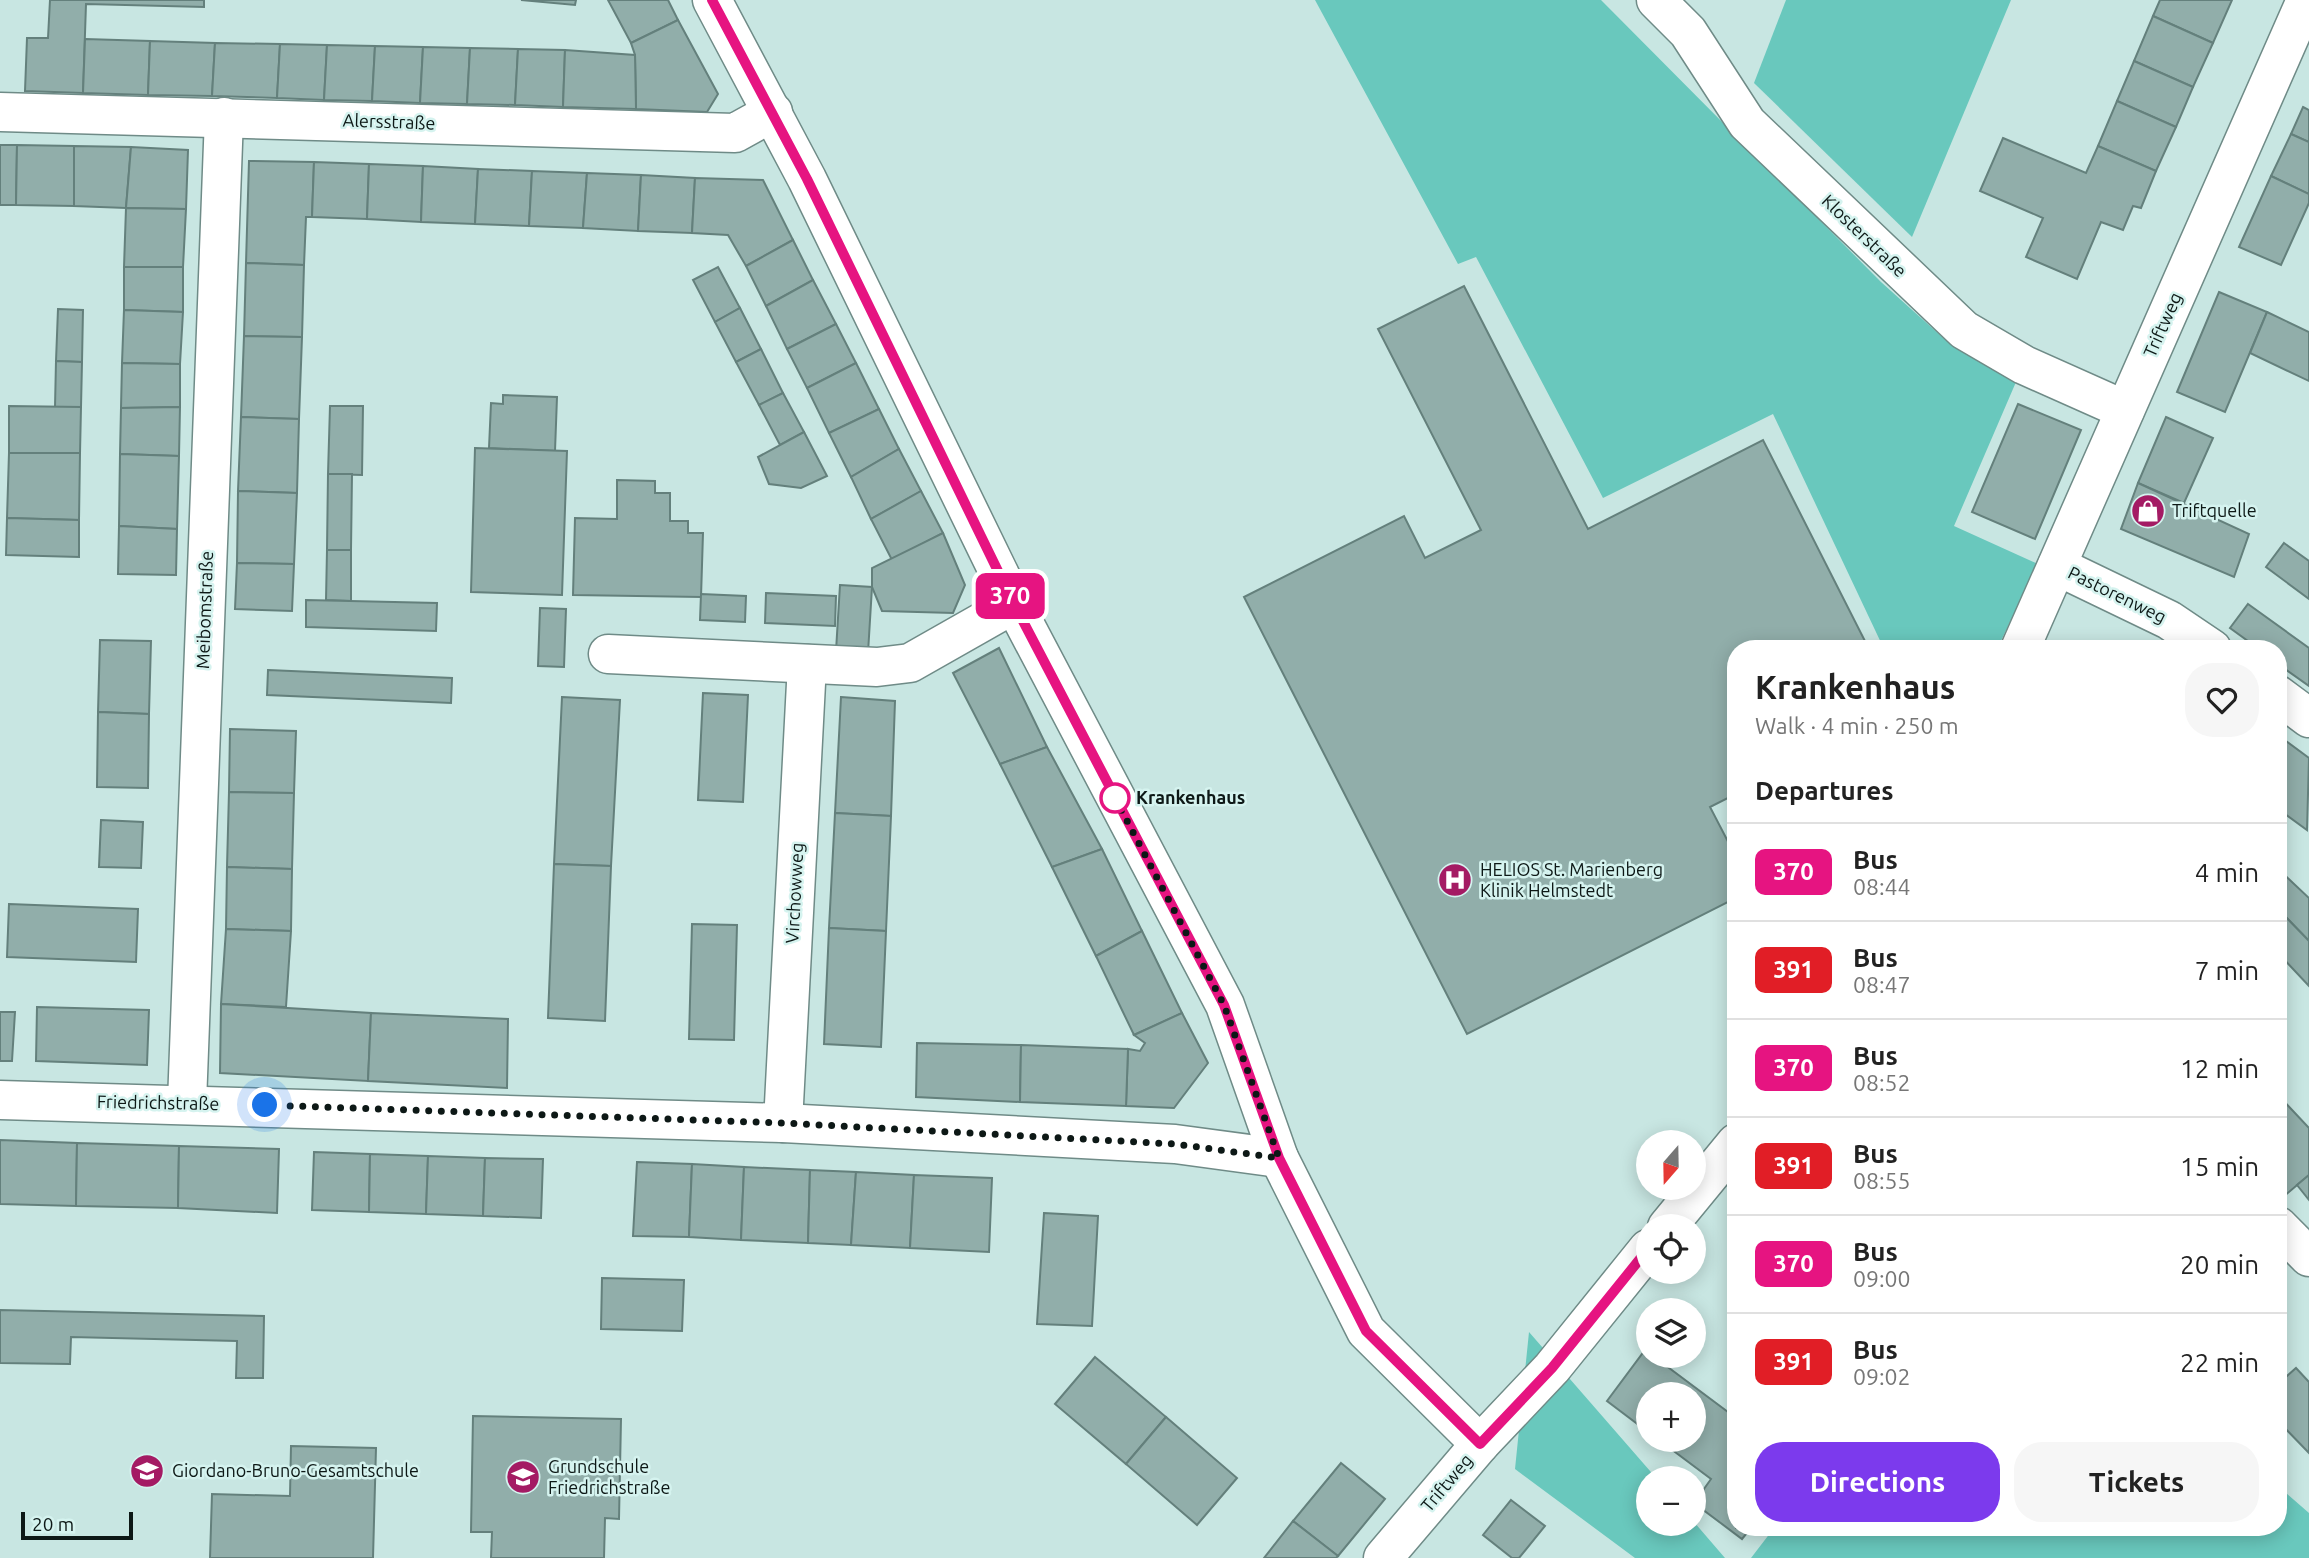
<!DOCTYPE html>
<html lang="en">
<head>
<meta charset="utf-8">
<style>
	:root { --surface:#fff; --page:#f6f6f6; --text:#222; --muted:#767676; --line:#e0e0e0; --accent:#7c3aed }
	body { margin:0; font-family:Ubuntu,sans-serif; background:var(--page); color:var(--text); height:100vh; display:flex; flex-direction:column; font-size:26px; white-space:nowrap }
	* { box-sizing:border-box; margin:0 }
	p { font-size:23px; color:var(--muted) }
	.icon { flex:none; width:38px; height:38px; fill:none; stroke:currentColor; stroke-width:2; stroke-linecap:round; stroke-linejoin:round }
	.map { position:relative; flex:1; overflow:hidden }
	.sheet { position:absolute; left:1727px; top:640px; width:560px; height:896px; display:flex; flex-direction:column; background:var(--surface); border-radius:28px; box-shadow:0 4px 18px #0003 }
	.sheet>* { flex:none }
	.badge { padding:0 14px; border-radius:10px; font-size:24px; line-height:46px }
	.needle { width:46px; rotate:200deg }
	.tools { position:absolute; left:1636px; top:1130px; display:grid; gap:14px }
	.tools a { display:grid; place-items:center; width:70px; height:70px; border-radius:50%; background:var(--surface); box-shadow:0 4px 18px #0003; font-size:35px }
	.scale { position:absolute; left:21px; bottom:18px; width:112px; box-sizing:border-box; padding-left:7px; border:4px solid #0d1816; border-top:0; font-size:19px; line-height:24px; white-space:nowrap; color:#0d1816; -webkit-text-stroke:5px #d5f3ef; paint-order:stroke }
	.you { position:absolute; width:35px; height:35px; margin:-18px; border:5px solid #fff; border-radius:50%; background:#1a73e8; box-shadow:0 0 0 10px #1a73e833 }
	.map>.badge { position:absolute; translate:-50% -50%; box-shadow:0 0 0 4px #fff }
	h2 { padding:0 28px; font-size:26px; line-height:63px }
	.round { display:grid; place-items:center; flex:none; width:74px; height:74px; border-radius:28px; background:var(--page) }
	.summary { display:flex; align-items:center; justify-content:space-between; height:119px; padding:0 28px }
	h1 { font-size:33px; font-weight:700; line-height:52px }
	.action { display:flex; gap:14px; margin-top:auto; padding:14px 28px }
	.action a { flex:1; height:80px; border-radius:28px; background:var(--accent); color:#fff; font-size:28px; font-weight:700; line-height:80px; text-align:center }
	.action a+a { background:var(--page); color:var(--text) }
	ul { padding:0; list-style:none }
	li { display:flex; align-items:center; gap:21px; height:98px; padding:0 28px; border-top:2px solid var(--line) }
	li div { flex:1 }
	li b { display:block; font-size:26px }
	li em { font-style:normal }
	li .badge { min-width:77px; font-weight:700; text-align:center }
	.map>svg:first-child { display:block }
	.green { fill:#69c8bd }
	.building { fill:#91aeaa; stroke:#64807c; stroke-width:2 }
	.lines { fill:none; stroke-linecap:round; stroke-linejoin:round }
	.minor-casing { stroke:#6f8b87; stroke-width:41 }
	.secondary-casing { stroke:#6f8b87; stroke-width:41 }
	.minor { stroke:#fff; stroke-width:38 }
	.secondary { stroke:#fff; stroke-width:38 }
	.line-casing { stroke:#fff; stroke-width:16 }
	.line { stroke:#e61481; stroke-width:10 }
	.walk { stroke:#0d1816; stroke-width:7; stroke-dasharray:0 12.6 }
	.stop-dot { fill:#fff; stroke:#e61481; stroke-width:3.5 }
	.labels { text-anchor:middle; stroke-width:5; stroke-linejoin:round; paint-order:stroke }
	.street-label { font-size:18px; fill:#0d1816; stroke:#d5f3ef }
	.poi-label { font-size:18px; fill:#0d1816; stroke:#d5f3ef; text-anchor:start }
	.stop-label { font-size:18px; font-weight:bold; fill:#0d1816; stroke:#d5f3ef; text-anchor:start }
</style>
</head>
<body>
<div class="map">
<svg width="2309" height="1558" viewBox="0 0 2309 1558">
	<rect width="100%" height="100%" fill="#c8e6e2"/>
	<g class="green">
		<polygon points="1315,0 1601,0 1881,282 1950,344 2016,382 1954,526 2038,564 1997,649 1884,649 1773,414 1603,498 1476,257 1458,264"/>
		<polygon points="1786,0 2011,0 1912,237 1754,83"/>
		<polygon points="1529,1332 1657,1479 1648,1479 1648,1524 1694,1522 1725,1558 1635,1558 1515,1469"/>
		<polygon points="2279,1487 2309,1513 2309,1558 1751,1558 1774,1528 2278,1528"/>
	</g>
	<g class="building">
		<polygon points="50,0 204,0 204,7 86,4 83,93 25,91 27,38 48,38"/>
		<polygon points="521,0 576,0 575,5"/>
		<polygon points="608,0 668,0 678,20 631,43"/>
		<polygon points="2160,0 2232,0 2213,43 2153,16"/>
		<polygon points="2153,16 2213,43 2193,87 2134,61"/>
		<polygon points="678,20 718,94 707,112 636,109 635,55 631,43"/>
		<polygon points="85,39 150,41 148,95 83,93"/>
		<polygon points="150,41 215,43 212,96 148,95"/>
		<polygon points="215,43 280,44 277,98 212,96"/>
		<polygon points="280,44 327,45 324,100 277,98"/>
		<polygon points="327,45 375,46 372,101 324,100"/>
		<polygon points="375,46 423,47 420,103 372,101"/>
		<polygon points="423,47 470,48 467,104 420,103"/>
		<polygon points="470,48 518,49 515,105 467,104"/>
		<polygon points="518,49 565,50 563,107 515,105"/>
		<polygon points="565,50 635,55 636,109 563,107"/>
		<polygon points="2134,61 2193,87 2176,127 2117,101"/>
		<polygon points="2117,101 2176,127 2156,171 2098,146"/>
		<polygon points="2303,107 2309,110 2309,142 2291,134"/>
		<polygon points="2291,134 2309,142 2309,194 2271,176"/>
		<polygon points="2003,138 2086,173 2098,146 2156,171 2141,208 2133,206 2123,230 2101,222 2077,279 2026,257 2043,218 1980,191"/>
		<polygon points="0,145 17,145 16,205 0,205"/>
		<polygon points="17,145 74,146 74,206 16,205"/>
		<polygon points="74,146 131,147 126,208 74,206"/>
		<polygon points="131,147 188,150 186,209 126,208"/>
		<polygon points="249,161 314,162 312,217 306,217 304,265 246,263"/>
		<polygon points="314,162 369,164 367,219 312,217"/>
		<polygon points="369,164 423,166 421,222 367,219"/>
		<polygon points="423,166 478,169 475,224 421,222"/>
		<polygon points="478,169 532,171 529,226 475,224"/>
		<polygon points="532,171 587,173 583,228 529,226"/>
		<polygon points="587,173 641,175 638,231 583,228"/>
		<polygon points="641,175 695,178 692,233 638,231"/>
		<polygon points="2271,176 2309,194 2309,203 2281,265 2239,247"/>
		<polygon points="695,178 763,180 793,240 746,266 728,235 692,233"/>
		<polygon points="126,208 186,209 183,267 124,267"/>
		<polygon points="793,240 813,280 766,306 746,266"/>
		<polygon points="246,263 304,265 302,337 244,336"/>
		<polygon points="124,267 183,267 183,312 124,310"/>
		<polygon points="718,267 740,308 715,322 693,280"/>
		<polygon points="813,280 836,324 787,349 766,306"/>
		<polygon points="1464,286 1588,529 1763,440 1869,649 1736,649 1736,794 1710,807 1736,857 1736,898 1467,1034 1244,597 1404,516 1425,558 1481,530 1378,329"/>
		<polygon points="2219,292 2267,312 2225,412 2177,392"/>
		<polygon points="740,308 761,349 736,362 715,322"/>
		<polygon points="58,309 83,310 82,362 56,361"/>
		<polygon points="124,310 183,312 180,364 122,363"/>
		<polygon points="2267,312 2309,332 2309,381 2250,353"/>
		<polygon points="836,324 856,363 807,388 787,349"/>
		<polygon points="244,336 302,337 299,419 241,417"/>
		<polygon points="761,349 783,393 759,405 736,362"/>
		<polygon points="56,361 82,362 81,407 55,407"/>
		<polygon points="122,363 180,364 180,407 121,408"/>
		<polygon points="856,363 879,409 829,433 807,388"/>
		<polygon points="783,393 804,432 780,445 759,405"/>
		<polygon points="503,395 557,397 555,451 489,448 491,403 503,404"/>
		<polygon points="2018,404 2081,430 2035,539 1972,512"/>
		<polygon points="9,406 81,407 80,453 9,453"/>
		<polygon points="330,406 363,406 362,475 328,474"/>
		<polygon points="180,407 179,456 120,454 121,408"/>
		<polygon points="879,409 899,449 851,477 829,433"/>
		<polygon points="241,417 299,419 297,493 238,491"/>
		<polygon points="2166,417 2213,438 2184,503 2138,483"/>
		<polygon points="804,432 827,476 801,488 769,484 758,457"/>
		<polygon points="475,448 567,451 562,595 471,592"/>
		<polygon points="899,449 921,491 871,519 851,477"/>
		<polygon points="9,453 80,453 79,520 7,518"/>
		<polygon points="120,454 179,456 177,529 119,526"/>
		<polygon points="328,474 352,474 351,550 327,550"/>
		<polygon points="617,480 655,481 655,493 670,493 670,521 688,521 688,533 703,533 701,597 573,595 575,518 617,519"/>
		<polygon points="2138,483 2249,534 2234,577 2121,529"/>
		<polygon points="238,491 297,493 294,564 237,563"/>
		<polygon points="921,491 943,533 892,560 871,519"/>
		<polygon points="7,518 79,520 79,557 6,555"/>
		<polygon points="119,526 177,529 176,575 118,574"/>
		<polygon points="943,533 965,585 953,613 882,611 872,587 872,568"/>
		<polygon points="2284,543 2309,561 2309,599 2266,567"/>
		<polygon points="327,550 351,550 351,601 326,600"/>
		<polygon points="237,563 294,564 292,611 235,609"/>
		<polygon points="840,585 872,587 868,653 836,651"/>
		<polygon points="766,593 836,596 835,626 765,623"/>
		<polygon points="701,594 746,596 745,622 700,620"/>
		<polygon points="306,600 437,603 436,631 306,627"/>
		<polygon points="2248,604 2309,648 2309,686 2278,664 2278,649 2259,649 2230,628"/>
		<polygon points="540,608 566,609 564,667 538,666"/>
		<polygon points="100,640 151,641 149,714 98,712"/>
		<polygon points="999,648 1047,747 1000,764 953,673"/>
		<polygon points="268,670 452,678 451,703 267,695"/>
		<polygon points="703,693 748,695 743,802 698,800"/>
		<polygon points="562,697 620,700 611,866 554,864"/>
		<polygon points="841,697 895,701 891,816 835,813"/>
		<polygon points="98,712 149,714 148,788 97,787"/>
		<polygon points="230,729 296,731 294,793 229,792"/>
		<polygon points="2278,735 2309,758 2307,830 2278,809"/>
		<polygon points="1047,747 1102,849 1052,867 1000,764"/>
		<polygon points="229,792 294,793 292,869 227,867"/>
		<polygon points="835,813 891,816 886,931 829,928"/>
		<polygon points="101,820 143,822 141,868 99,867"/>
		<polygon points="1102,849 1142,931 1096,956 1052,867"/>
		<polygon points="554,864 611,866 605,1021 548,1018"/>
		<polygon points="227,867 292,869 291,931 226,929"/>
		<polygon points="2278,869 2309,898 2309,941 2278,909"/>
		<polygon points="9,904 138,909 136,962 7,957"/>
		<polygon points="2278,909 2309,941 2309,986 2278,953"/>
		<polygon points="692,924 737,925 734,1040 689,1039"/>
		<polygon points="829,928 886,931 881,1047 824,1044"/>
		<polygon points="226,929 291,931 286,1007 221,1004"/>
		<polygon points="1142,931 1182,1013 1134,1035 1096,956"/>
		<polygon points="221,1004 371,1013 368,1081 220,1073"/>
		<polygon points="37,1007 149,1010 147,1065 36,1061"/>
		<polygon points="0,1012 15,1012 12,1061 0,1061"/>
		<polygon points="371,1013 508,1019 507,1088 368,1081"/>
		<polygon points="1182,1013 1208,1063 1174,1108 1126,1106 1128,1049 1140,1051 1145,1043 1134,1035"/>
		<polygon points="917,1043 1021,1045 1020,1102 916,1097"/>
		<polygon points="1021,1045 1128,1049 1126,1106 1020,1102"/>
		<polygon points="2278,1095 2309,1128 2309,1175 2283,1197 2278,1192"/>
		<polygon points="0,1140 77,1143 76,1206 0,1204"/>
		<polygon points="77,1143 179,1146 178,1208 76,1206"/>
		<polygon points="179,1146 279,1149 277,1213 178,1208"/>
		<polygon points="314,1152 370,1154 369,1212 312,1210"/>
		<polygon points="370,1154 428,1156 426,1214 369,1212"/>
		<polygon points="428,1156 485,1158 483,1216 426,1214"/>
		<polygon points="485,1158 543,1159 541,1218 483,1216"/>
		<polygon points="637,1162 692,1164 689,1237 633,1236"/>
		<polygon points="692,1164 744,1167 741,1240 689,1237"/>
		<polygon points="744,1167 810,1170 808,1243 741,1240"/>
		<polygon points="810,1170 856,1172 851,1245 808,1243"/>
		<polygon points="856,1172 914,1175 910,1248 851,1245"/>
		<polygon points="914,1175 992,1178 989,1252 910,1248"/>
		<polygon points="2309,1175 2309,1200 2297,1185"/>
		<polygon points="1044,1213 1098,1216 1092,1326 1037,1324"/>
		<polygon points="602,1278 684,1280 682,1331 601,1329"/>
		<polygon points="0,1310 264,1316 263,1378 236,1378 237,1341 71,1337 70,1364 0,1363"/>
		<polygon points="1645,1350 1648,1356 1653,1356 1736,1418 1736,1528 1751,1528 1742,1539 1694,1503 1711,1479 1659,1440 1694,1440 1694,1395 1648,1395 1648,1432 1607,1401"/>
		<polygon points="1095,1357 1166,1417 1126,1464 1055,1404"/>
		<polygon points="2296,1368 2309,1382 2309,1453 2278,1421 2278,1384"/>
		<polygon points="473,1416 621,1419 619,1519 605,1518 604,1558 491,1558 492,1532 471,1532"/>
		<polygon points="1166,1417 1237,1478 1197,1525 1126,1464"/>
		<polygon points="291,1446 376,1448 373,1558 210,1558 212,1494 290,1496"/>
		<polygon points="1341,1463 1385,1499 1338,1556 1293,1521"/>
		<polygon points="1511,1500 1545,1526 1519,1558 1512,1558 1483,1535"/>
		<polygon points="1293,1521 1338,1556 1336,1558 1264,1558"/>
	</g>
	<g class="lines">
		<g class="minor-casing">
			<g id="minor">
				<polyline points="712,0 807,179 1014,604 1225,1005 1279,1158 1366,1331 1480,1444"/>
				<polyline points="1656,0 1688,32 1747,123 1964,330 2024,365 2125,410"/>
				<polyline points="0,112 735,133 773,112"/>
				<polyline points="2057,566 2169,620 2212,649"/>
				<polyline points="608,654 877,667 910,663 1014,604"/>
				<polyline points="2278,695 2309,718"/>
				<polyline points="0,1100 783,1123 1175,1144 1279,1158"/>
				<polyline points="187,1103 224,117"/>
				<polyline points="783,1123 807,664"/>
				<polyline points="2278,1226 2309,1257"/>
			</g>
		</g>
		<g class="secondary-casing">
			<g id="secondary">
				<polyline points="2020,649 2306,0"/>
				<polyline points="1667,1227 1736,1143"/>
				<polyline points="1383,1558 1480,1444 1552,1368 1648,1249"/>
			</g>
		</g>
		<use href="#minor" class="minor"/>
		<use href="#secondary" class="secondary"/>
	</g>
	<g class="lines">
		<g class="line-casing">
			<polyline id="line" points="712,0 807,179 1014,604 1224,1005 1279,1158 1366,1331 1480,1444 1552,1368 1648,1249"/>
		</g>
		<use href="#line" class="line"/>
		<polyline class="walk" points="265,1105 783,1123 1175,1144 1279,1158 1224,1005 1115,798"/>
	</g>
	<defs>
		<g id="shop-disc" transform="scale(1.75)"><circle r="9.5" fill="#a41b64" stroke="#d5f3ef"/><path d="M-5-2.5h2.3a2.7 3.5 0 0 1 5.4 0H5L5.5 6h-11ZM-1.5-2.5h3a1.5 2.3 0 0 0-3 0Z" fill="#fff"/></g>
		<g id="hospital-disc" transform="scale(1.75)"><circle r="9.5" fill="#a41b64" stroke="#d5f3ef"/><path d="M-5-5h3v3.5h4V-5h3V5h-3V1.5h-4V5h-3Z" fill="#fff"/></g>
		<g id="school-disc" transform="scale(1.75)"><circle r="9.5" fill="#a41b64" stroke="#d5f3ef"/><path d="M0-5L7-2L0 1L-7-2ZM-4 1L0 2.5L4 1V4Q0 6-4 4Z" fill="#fff"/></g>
	</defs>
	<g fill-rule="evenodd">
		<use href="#shop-disc" x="2148" y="511"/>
		<use href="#hospital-disc" x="1455" y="880"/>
		<use href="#school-disc" x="147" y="1471"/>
		<use href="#school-disc" x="523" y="1477"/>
	</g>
	<circle class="stop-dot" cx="1115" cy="798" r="14"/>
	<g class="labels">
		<g class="street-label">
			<text transform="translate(389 122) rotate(2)" y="6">Alersstraße</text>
			<text transform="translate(1864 236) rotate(44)" y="6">Klosterstraße</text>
			<text transform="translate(2163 325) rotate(-66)" y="6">Triftweg</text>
			<text transform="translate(2117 595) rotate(26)" y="6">Pastorenweg</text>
			<text transform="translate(205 610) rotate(-88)" y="6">Meibomstraße</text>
			<text transform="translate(795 893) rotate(-87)" y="6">Virchowweg</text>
			<text transform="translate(158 1103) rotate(1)" y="6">Friedrichstraße</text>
			<text transform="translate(1447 1483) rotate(-50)" y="6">Triftweg</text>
		</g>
		<g class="poi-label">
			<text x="2172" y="517">Triftquelle</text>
			<text x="1480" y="876">HELIOS St. Marienberg<tspan x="1480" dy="21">Klinik Helmstedt</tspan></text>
			<text x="548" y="1473">Grundschule<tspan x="548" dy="21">Friedrichstraße</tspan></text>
			<text x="172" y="1477">Giordano-Bruno-Gesamtschule</text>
		</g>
		<g class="stop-label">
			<text x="1136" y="804">Krankenhaus</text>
		</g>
	</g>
</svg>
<div class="tools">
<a><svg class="needle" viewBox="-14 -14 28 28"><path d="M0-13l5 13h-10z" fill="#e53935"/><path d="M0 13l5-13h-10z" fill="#767676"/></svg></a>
<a><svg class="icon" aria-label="locate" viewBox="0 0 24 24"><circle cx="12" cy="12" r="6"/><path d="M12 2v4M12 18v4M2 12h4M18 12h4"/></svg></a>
<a><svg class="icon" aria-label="layers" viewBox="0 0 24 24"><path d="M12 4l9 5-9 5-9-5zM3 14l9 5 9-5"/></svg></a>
<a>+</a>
<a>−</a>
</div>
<div class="scale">20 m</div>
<div class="you" style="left:265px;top:1105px"></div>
<b class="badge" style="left:1010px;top:596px;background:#e61481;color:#fff">370</b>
<section class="sheet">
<div class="summary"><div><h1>Krankenhaus</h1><p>Walk · 4 min · 250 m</p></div><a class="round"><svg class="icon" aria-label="heart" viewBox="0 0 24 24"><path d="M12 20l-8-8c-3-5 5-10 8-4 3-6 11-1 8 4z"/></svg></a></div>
<h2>Departures</h2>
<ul>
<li><span class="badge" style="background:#e61481;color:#fff">370</span><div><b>Bus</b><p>08:44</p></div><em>4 min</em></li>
<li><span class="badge" style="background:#e11e26;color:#fff">391</span><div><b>Bus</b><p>08:47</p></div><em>7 min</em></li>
<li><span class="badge" style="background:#e61481;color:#fff">370</span><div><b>Bus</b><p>08:52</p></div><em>12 min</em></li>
<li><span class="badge" style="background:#e11e26;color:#fff">391</span><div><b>Bus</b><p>08:55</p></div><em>15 min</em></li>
<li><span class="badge" style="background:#e61481;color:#fff">370</span><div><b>Bus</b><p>09:00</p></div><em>20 min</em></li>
<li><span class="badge" style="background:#e11e26;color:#fff">391</span><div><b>Bus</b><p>09:02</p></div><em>22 min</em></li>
</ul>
<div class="action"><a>Directions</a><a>Tickets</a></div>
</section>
</div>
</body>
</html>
